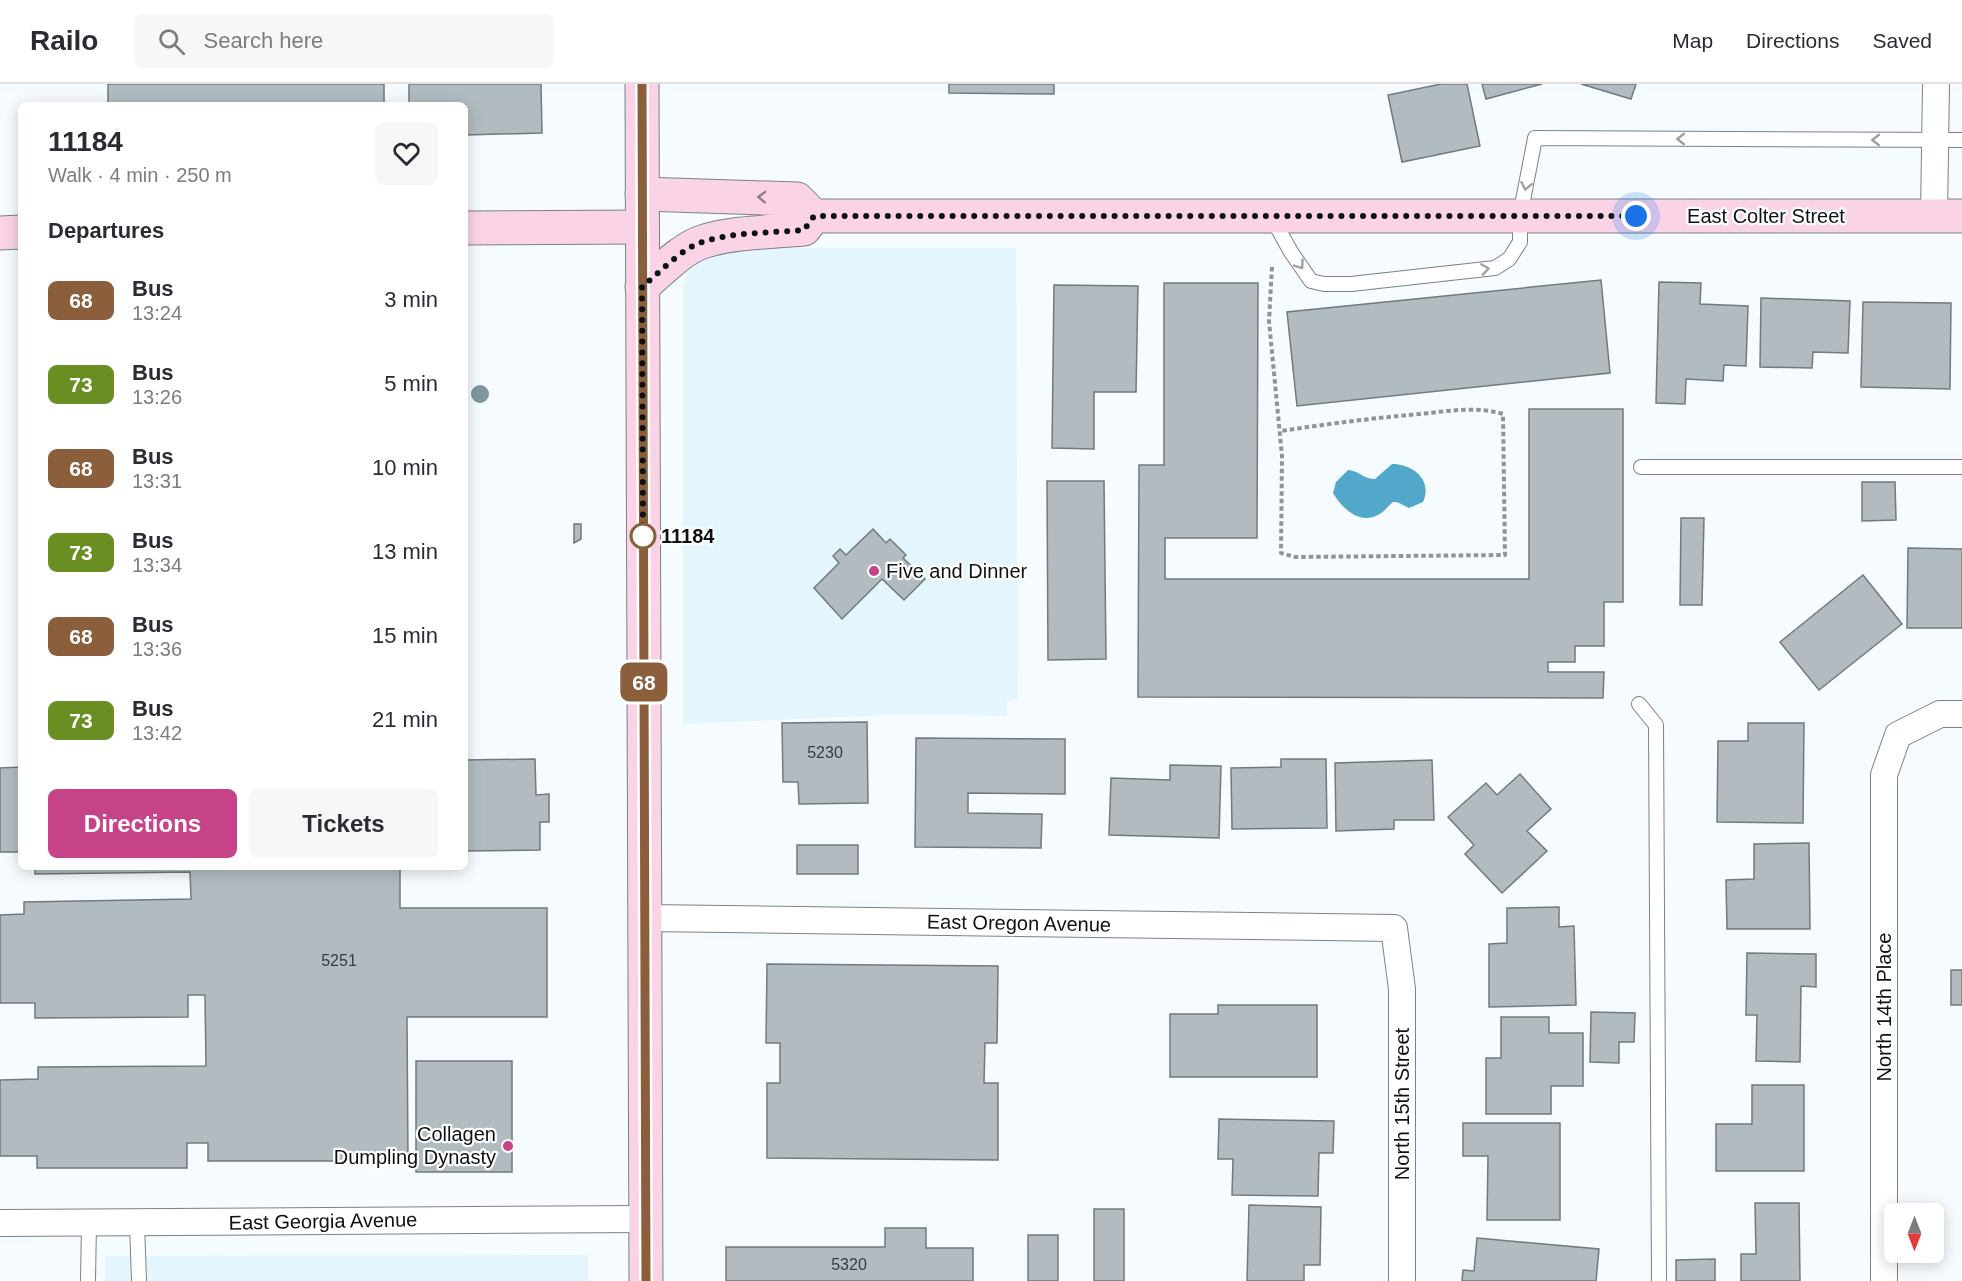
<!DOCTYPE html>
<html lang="en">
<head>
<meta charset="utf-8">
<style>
	:root { --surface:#fff; --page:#f7f7f7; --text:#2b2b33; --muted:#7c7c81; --line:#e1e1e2; --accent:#c74387 }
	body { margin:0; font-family:Helvetica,sans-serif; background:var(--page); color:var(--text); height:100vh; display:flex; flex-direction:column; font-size:22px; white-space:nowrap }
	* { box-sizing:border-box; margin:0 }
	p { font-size:20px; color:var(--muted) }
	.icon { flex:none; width:33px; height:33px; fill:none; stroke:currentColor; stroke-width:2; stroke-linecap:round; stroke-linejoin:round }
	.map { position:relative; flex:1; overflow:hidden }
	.details { position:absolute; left:18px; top:18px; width:450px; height:768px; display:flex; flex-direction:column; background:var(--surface); border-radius:9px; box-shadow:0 3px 15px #0003 }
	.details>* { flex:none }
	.badge { padding:0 12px; border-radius:9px; font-size:21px; line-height:39px }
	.needle { width:39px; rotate:180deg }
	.tools { position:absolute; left:1884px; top:1119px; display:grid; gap:12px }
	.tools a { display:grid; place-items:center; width:60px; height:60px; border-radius:9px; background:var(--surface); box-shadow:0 3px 15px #0003; font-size:30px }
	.you { position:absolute; width:30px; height:30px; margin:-15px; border:4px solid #fff; border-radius:50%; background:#1a73e8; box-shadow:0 0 0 9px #1a73e833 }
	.map>.badge { position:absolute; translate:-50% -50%; box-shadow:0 0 0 3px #fff }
	h2 { padding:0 30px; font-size:22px; line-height:54px }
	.round { display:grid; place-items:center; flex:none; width:63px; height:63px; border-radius:9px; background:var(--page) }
	.head { display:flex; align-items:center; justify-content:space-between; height:102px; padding:0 30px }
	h1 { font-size:28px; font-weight:600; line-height:45px }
	.cta { display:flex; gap:12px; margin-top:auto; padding:12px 30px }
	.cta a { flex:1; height:69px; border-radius:9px; background:var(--accent); color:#fff; font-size:24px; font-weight:600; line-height:69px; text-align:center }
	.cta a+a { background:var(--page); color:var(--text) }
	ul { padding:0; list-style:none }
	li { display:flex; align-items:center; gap:18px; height:84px; padding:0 30px }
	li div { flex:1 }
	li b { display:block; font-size:22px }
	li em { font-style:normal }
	li .badge { min-width:66px; font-weight:700; text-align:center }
	header { display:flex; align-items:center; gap:36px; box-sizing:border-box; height:84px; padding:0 30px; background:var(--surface); border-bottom:2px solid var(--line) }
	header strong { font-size:28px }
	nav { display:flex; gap:33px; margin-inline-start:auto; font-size:21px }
	.search { width:420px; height:54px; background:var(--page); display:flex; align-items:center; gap:15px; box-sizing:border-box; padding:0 21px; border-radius:9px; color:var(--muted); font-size:22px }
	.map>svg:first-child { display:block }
	.built { fill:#e3f5fd }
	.water { fill:#51a8cb }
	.building { fill:#b2bcc0; stroke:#717a7e; stroke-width:1.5 }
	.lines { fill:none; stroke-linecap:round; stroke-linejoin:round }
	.lane-casing { stroke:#798286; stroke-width:16 }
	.street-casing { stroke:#798286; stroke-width:28 }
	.secondary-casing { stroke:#798286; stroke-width:35 }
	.path { stroke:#8f9496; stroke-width:4; stroke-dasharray:4.5 3; stroke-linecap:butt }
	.lane { stroke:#fff; stroke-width:14 }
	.street { stroke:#fff; stroke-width:26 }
	.secondary { stroke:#fad4e6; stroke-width:33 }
	.tree { fill:#7f97a1 }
	.oneway { stroke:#9fa0a0 }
	.oneway2 { stroke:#907c87 }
	.line-casing { stroke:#fff; stroke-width:14 }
	.line { stroke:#8b5e3c; stroke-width:9 }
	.walk { stroke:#0e1112; stroke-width:6; stroke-dasharray:0 10.8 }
	.stop-dot { fill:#fff; stroke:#8b5e3c; stroke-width:3 }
	.poi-dot { fill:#c74387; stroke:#fff; stroke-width:2 }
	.labels { text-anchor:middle; stroke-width:4.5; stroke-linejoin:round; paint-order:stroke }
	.number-label { font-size:16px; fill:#373c3e }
	.street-label { font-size:20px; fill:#0e1112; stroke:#fff }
	.stop-label { font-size:20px; font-weight:bold; fill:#0e1112; stroke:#fff; text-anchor:start }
	.poi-label { font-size:20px; fill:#0e1112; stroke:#fff; text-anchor:start }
</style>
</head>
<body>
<header>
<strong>Railo</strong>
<div class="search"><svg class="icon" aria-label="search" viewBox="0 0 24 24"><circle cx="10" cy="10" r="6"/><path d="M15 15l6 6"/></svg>Search here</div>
<nav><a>Map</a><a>Directions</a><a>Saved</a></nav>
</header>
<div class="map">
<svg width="1962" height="1197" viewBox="0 0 1962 1197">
	<rect width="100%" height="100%" fill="#f5fbfe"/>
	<g class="built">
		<polygon points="732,164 1016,164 1018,615 1007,617 1007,632 910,630 683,640 683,203 687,190 705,172"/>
		<polygon points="588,1171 588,1197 105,1197 105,1172"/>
	</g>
	<path class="water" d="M1392,380C1413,380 1433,396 1423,418L1409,424L1397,418H1393C1388,422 1384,428 1378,431C1359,441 1342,424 1333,409L1336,398L1348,386C1360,387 1363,395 1375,395Z"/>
	<g class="building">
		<rect x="108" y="0" width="276" height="21"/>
		<polygon points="409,0 541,0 542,49 465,51 465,21 409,21"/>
		<polygon points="949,0 1054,0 1054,10 949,9"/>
		<polygon points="1441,0 1467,0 1480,62 1402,78 1388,11"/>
		<polygon points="1482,0 1542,0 1486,15"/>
		<polygon points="1581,0 1636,0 1631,15"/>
		<polygon points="1601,196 1610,289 1297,322 1287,228"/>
		<polygon points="1659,198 1701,199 1700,220 1748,222 1746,282 1724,281 1723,297 1686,295 1685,320 1656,319"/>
		<polygon points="1164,199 1258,199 1257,454 1165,454 1165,495 1529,495 1529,325 1623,325 1623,518 1604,518 1604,562 1575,562 1575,578 1548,578 1548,588 1604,588 1603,614 1138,613 1139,381 1164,381"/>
		<polygon points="1054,201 1138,202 1136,308 1094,308 1094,365 1052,364"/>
		<polygon points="1761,214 1850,217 1848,269 1813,268 1812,284 1760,283"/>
		<polygon points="1863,218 1951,219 1950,305 1861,303"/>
		<polygon points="1047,397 1104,397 1106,575 1048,576"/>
		<polygon points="1862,398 1895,398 1896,436 1862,437"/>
		<polygon points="1681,434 1704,434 1702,521 1680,521"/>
		<polygon points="574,440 581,440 581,455 574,459"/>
		<polygon points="873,445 886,459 890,455 906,471 903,474 925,495 904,516 882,495 842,535 814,504 839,479 833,472 840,465 846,471"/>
		<polygon points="1908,464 1962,465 1962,544 1907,544"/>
		<polygon points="1863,491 1902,540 1819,606 1780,558"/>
		<polygon points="867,638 868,719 799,720 798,698 783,698 782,639"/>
		<polygon points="1748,639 1804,639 1803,739 1717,738 1718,657 1748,657"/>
		<polygon points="916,654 1065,655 1065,710 968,709 968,729 1042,730 1041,764 915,763"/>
		<polygon points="535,675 536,711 549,710 549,738 540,738 540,766 465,767 465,676"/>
		<polygon points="1281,675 1326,675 1327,744 1232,745 1231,684 1281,683"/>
		<polygon points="1432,676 1434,736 1394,736 1394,745 1336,747 1335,679"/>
		<polygon points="1170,681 1221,682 1219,754 1109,751 1111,694 1170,696"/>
		<polygon points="21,683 21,768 0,768 0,684"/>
		<polygon points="1520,690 1551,725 1527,747 1547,767 1502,809 1465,770 1474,761 1448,733 1486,699 1497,711"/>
		<polygon points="1809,759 1810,845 1727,845 1726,796 1754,795 1754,760"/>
		<rect x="797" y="761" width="61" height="29"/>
		<polygon points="35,783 400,783 400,824 547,824 547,933 407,933 408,1077 208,1077 208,1059 187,1059 187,1084 37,1084 37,1072 0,1072 0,996 38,995 38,983 206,982 205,911 188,911 188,933 35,934 35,919 0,919 0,831 24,830 24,818 191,815 190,788 35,790"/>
		<polygon points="1559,823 1559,843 1574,842 1576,921 1489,923 1489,860 1507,859 1507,824"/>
		<polygon points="1747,869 1816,870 1816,903 1801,902 1800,978 1756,977 1757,931 1746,931"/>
		<polygon points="767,880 998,882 997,959 985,959 984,999 998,999 998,1076 767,1074 767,999 780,999 780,959 766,959"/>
		<rect x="1951" y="886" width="11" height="35"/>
		<polygon points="1218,921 1317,921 1317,993 1170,993 1170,930 1218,930"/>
		<polygon points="1591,928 1635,929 1634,958 1619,958 1619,979 1590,978"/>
		<polygon points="1501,933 1549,933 1549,949 1583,949 1583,1002 1551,1002 1551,1030 1486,1030 1486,974 1501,974"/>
		<rect x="416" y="977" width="96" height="111"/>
		<polygon points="1752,1001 1804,1001 1804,1087 1716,1087 1716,1040 1752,1040"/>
		<polygon points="1219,1035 1334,1037 1333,1069 1319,1069 1318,1112 1232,1111 1233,1075 1218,1075"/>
		<polygon points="1463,1039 1560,1039 1560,1136 1487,1136 1488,1072 1463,1072"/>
		<polygon points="1755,1119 1799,1119 1800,1197 1741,1197 1741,1170 1756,1170"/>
		<polygon points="1249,1121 1321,1123 1320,1181 1304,1181 1304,1197 1247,1197"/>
		<rect x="1094" y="1125" width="30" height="72"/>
		<polygon points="885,1144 926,1144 926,1164 973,1164 973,1197 726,1197 726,1163 885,1163"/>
		<rect x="1028" y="1151" width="30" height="46"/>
		<polygon points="1477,1154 1599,1165 1596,1197 1462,1197 1463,1186 1474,1187"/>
		<polygon points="1715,1175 1715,1197 1676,1197 1676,1176"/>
	</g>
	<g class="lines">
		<g class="lane-casing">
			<g id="lane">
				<polyline points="1272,134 1291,168 1311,197 1324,200 1351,200 1495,184 1509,175 1520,158 1520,132 1535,54 1962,56"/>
				<polyline points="1641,383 1962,383"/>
				<polyline points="1639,620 1656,641 1659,1197"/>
				<polyline points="137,1139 139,1197"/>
				<polyline points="88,1197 89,1139"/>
			</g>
		</g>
		<g class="street-casing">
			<g id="street">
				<polyline points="1934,132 1936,0"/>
				<polyline points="645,834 1394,844 1402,905 1402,1197"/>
				<polyline points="0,1139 646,1135"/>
				<polyline points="1884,1197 1884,691 1898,651 1940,630 1962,630"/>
			</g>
		</g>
		<g class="secondary-casing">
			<g id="secondary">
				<polyline points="642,0 646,1197"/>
				<polyline points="642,110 797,115 814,132 1962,132"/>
				<polyline points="465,144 642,143"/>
				<polyline points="0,149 21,148"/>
				<path d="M642,203C659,189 681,165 702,158C733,148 771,148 804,145L814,132"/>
			</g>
		</g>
		<path class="path" d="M1272,183L1269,237L1282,372L1281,469L1295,473L1505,471L1503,330C1476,322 1448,327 1420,330C1373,334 1327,340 1281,347"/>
		<use href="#lane" class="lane"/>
		<use href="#street" class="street"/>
		<use href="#secondary" class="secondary"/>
	</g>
	<circle class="tree" cx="480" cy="310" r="9"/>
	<defs><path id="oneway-chevron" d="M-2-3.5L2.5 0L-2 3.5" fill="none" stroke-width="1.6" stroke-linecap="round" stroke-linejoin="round" transform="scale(1.5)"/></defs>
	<g class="oneway">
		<use href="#oneway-chevron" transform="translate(1681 55) rotate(-180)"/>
		<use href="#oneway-chevron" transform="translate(1876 56) rotate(-180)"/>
		<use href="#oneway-chevron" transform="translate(1526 102) rotate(101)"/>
		<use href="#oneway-chevron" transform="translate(1300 181) rotate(55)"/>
		<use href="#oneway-chevron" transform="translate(1485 185) rotate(-8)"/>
	</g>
	<use class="oneway2" href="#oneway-chevron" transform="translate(762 113) rotate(-178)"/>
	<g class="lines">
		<g class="line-casing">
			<polyline id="line" points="642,0 646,1197"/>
		</g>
		<use href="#line" class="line"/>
		<path class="walk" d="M643,452L642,203C659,189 681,165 702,158C733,148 771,149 804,146L814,132H1636"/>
	</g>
	<circle class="stop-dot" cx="643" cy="452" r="12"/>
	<g class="poi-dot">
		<circle cx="874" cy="487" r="6"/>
		<circle cx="508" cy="1062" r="6"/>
	</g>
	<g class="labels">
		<g class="number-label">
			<text x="825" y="674">5230</text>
			<text x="339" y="882">5251</text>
			<text x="849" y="1186">5320</text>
		</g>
		<g class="street-label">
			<text x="1766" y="139">East Colter Street</text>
			<text transform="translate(1019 839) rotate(1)" y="7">East Oregon Avenue</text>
			<text transform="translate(1884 923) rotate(-90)" y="7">North 14th Place</text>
			<text transform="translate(1402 1020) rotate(-90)" y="7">North 15th Street</text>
			<text transform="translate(323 1137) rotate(-1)" y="7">East Georgia Avenue</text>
		</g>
		<g class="stop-label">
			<text x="661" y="459">11184</text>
		</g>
		<g class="poi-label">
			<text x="886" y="494">Five and Dinner</text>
			<text x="496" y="1057" text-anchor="end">Collagen<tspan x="496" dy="23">Dumpling Dynasty</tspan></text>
		</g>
	</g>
</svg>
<div class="tools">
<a><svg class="needle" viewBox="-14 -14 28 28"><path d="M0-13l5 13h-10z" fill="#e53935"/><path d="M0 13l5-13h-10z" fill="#7c7c81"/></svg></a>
</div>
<div class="you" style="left:1636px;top:132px"></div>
<b class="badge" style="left:644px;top:598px;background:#8b5e3c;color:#fff">68</b>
<section class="details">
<div class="head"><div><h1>11184</h1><p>Walk · 4 min · 250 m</p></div><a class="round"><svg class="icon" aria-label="heart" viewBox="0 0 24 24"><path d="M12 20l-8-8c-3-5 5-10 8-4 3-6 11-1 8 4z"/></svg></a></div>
<h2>Departures</h2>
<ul>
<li><span class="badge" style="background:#8b5e3c;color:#fff">68</span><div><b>Bus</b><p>13:24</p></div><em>3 min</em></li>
<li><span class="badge" style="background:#6b8e23;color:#fff">73</span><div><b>Bus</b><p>13:26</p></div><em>5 min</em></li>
<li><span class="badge" style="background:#8b5e3c;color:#fff">68</span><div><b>Bus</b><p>13:31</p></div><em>10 min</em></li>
<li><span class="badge" style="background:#6b8e23;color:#fff">73</span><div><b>Bus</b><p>13:34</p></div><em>13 min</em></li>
<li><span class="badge" style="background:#8b5e3c;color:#fff">68</span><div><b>Bus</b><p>13:36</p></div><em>15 min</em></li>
<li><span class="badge" style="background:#6b8e23;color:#fff">73</span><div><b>Bus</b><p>13:42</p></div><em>21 min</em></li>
</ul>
<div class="cta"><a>Directions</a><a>Tickets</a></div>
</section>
</div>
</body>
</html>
